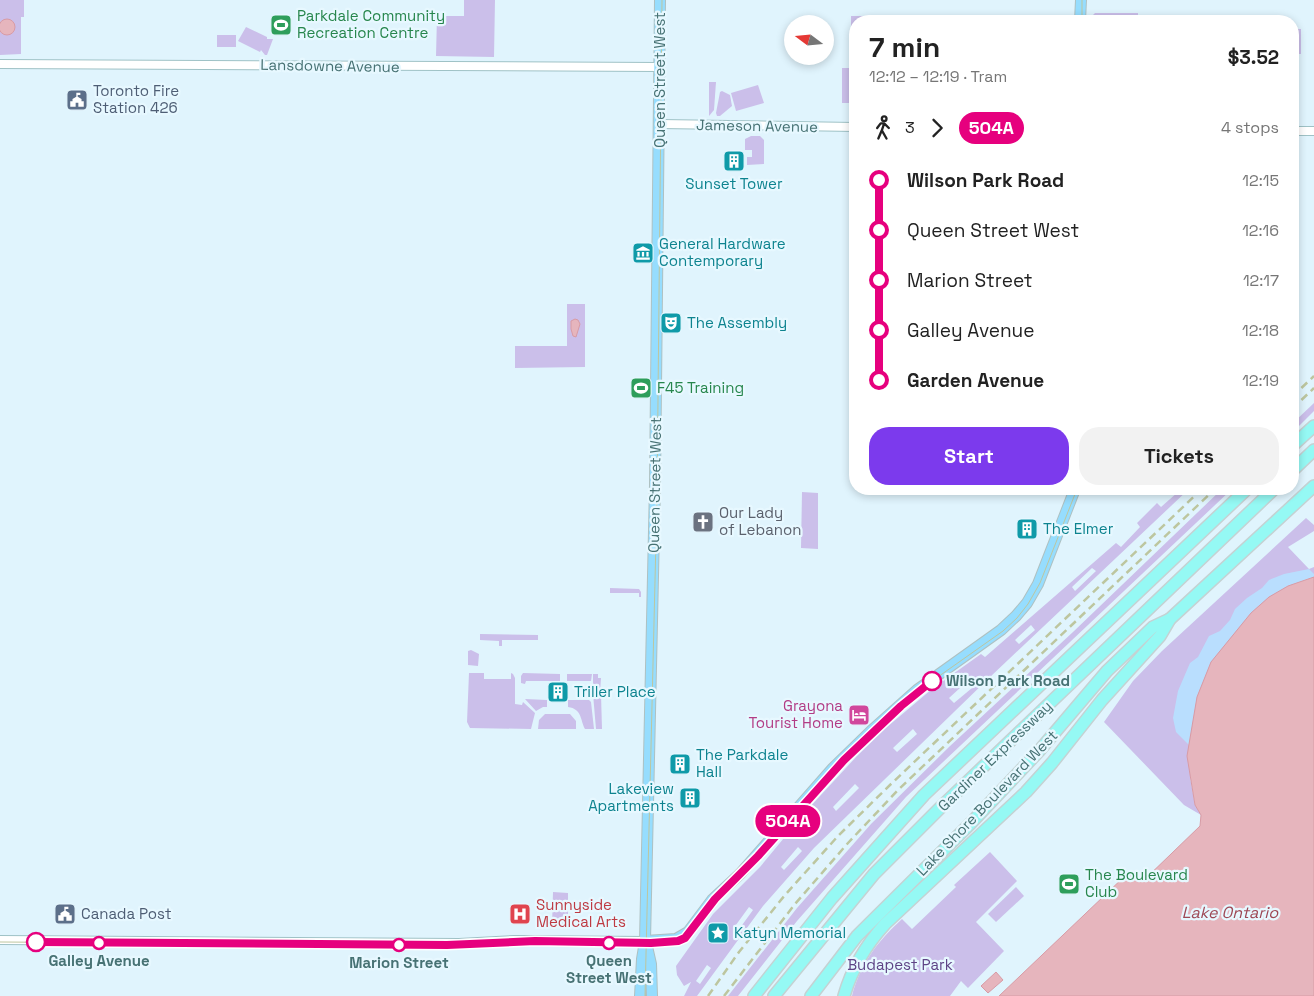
<!DOCTYPE html>
<html lang="en">
<head>
<meta charset="utf-8">
<style>
	:root { --surface:#fff; --page:#f2f2f2; --text:#222; --muted:#767676; --accent:#7c3aed }
	body { margin:0; font-family:"Space Grotesk",sans-serif; background:var(--page); color:var(--text); height:100vh; display:flex; flex-direction:column; font-size:19px; white-space:nowrap }
	* { box-sizing:border-box; margin:0 }
	p { font-size:16px; color:var(--muted) }
	.icon { flex:none; width:28px; height:28px; fill:none; stroke:currentColor; stroke-width:2; stroke-linecap:round; stroke-linejoin:round }
	.map { position:relative; flex:1; overflow:hidden }
	.panel { position:absolute; left:849px; top:15px; width:450px; height:480px; display:flex; flex-direction:column; background:var(--surface); border-radius:20px; box-shadow:0 2px 8px #0003 }
	.panel>* { flex:none }
	.badge { padding:0 10px; border-radius:16px; font-size:18px; line-height:32px }
	.needle { width:32px; rotate:286deg }
	.buttons { position:absolute; left:784px; top:15px; display:grid; gap:10px }
	.buttons a { display:grid; place-items:center; width:50px; height:50px; border-radius:50%; background:var(--surface); box-shadow:0 2px 8px #0003; font-size:25px }
	.map>.badge { position:absolute; translate:-50% -50%; box-shadow:0 0 0 2px #fff }
	.legs { display:flex; align-items:center; gap:8px; height:55px; padding:0 20px; font-size:16px }
	.legs p { margin-inline-start:auto }
	.headline { display:flex; align-items:center; justify-content:space-between; height:85px; padding:0 20px }
	h1 { font-size:28px; font-weight:600; line-height:38px }
	.primary-button { display:flex; gap:10px; margin-top:auto; padding:10px 20px }
	.primary-button a { flex:1; height:58px; border-radius:20px; background:var(--accent); color:#fff; font-size:20px; font-weight:600; line-height:58px; text-align:center }
	.primary-button a+a { background:var(--page); color:var(--text) }
	ul { padding:0 20px; list-style:none }
	li { display:flex; align-items:center; gap:18px; height:50px; font-size:19px }
	li i { display:grid; place-items:center; width:8px; height:100%; margin:0 6px; background:currentColor }
	li i::after { content:''; width:12px; height:12px; margin:-6px; border:4px solid; border-radius:50%; background:var(--surface) }
	li p { margin-inline-start:auto }
	li:first-child i { background:linear-gradient(#0000 50%,currentColor 0) }
	li:last-child i { background:linear-gradient(currentColor 50%,#0000 0) }
	.map>svg:first-child { display:block }
	.green { fill:#cbbfea; fill-rule:evenodd }
	.sand { fill:#b9defe }
	.water { fill:#e6b5bd; stroke:#d89ba5 }
	.lines { fill:none; stroke-linecap:round; stroke-linejoin:round }
	.minor-casing { stroke:#9fc2c6; stroke-width:10 }
	.major-casing { stroke:#aec1c2; stroke-width:12 }
	.highway-casing { stroke:#c4d2d3; stroke-width:14 }
	.minor { stroke:#fff; stroke-width:8 }
	.major { stroke:#96ddfe; stroke-width:10 }
	.highway { stroke:#95f9f4; stroke-width:11 }
	.tram { stroke:#bdc69f; stroke-width:1 }
	.rail { stroke:#bdc69f; stroke-width:2.5; stroke-dasharray:8 5; stroke-linecap:butt }
	.line-1-casing { stroke:#fff; stroke-width:11 }
	.line-1 { stroke:#e6007e; stroke-width:8 }
	.stop-1-dot { fill:#fff; stroke:#e6007e; stroke-width:2.5 }
	.labels { text-anchor:middle; stroke-width:4.5; stroke-linejoin:round; paint-order:stroke }
	.leisure-label { font-size:15px; fill:#27864d; stroke:#e7f8ff; text-anchor:start }
	.street-label { font-size:15px; fill:#477274; stroke:#e7f8ff }
	.service-label { font-size:15px; fill:#4e5e75; stroke:#e7f8ff; text-anchor:start }
	.culture-label { font-size:15px; fill:#0d838f; stroke:#e7f8ff; text-anchor:start }
	.worship-label { font-size:15px; fill:#5b616d; stroke:#e7f8ff; text-anchor:start }
	.stop-label { font-size:15px; font-weight:bold; fill:#477274; stroke:#e7f8ff }
	.hotel-label { font-size:15px; fill:#b23c85; stroke:#e7f8ff; text-anchor:end }
	.health-label { font-size:15px; fill:#be3a42; stroke:#e7f8ff; text-anchor:start }
	.park-label { font-size:15px; fill:#5e4486; stroke:#e7f8ff }
	.water-label { font-size:16px; font-style:italic; fill:#9e4855; stroke:#e7f8ff }
</style>
</head>
<body>
<div class="map">
<svg width="1314" height="996" viewBox="0 0 1314 996">
	<rect width="100%" height="100%" fill="#e0f4fd"/>
	<g class="green">
		<polygon points="0,0 24,0 24,17 21,17 21,54 0,55"/>
		<polygon points="464,0 495,0 494,57 436,56 437,16 464,16"/>
		<polygon points="1095,13 1138,13 1138,21 1090,21 1091,17"/>
		<polygon points="851,16 888,16 887,21 855,21 855,66 851,66"/>
		<polygon points="246,27 267,37 267,39 273,39 267,55 265,55 261,50 260,52 238,41"/>
		<rect x="1293" y="29" width="8" height="25"/>
		<rect x="217" y="35" width="19" height="12"/>
		<rect x="842" y="68" width="13" height="35"/>
		<polygon points="709,82 716,82 714,110 709,116"/>
		<polygon points="758,85 764,103 736,111 731,93"/>
		<polygon points="722,91 730,95 732,106 720,116 717,116 716,113 720,92"/>
		<polygon points="751,136 760,136 764,140 764,164 747,165 747,157 752,157 752,150 745,150 745,139"/>
		<polygon points="567,304 585,304 585,367 515,368 515,346 567,346"/>
		<polygon points="1314,403 1314,411 1293,432 1293,423"/>
		<path d="M1176,489H1189L989,678L814,848L763,906L697,996H684L691,982L684,986L677,975L676,966L713,914L760,867L808,809L857,756L887,727L932,689L981,654L985,657L1116,543L1121,547L1140,527L1137,523L1157,503L1161,507L1178,492ZM1092,568L1096,571L1075,591L1072,587ZM1031,625L1035,630L1019,644L1015,640ZM972,677L978,683L954,703L949,698ZM913,729L917,734L897,752L893,748ZM855,784L859,788L836,811L833,807ZM798,847L802,851L784,870L781,867ZM749,907L753,910L737,932L733,929ZM707,965L711,968L700,984L696,981Z"/>
		<polygon points="1222,489 1232,489 906,797 797,921 738,996 728,996 797,908 871,824 950,746 1073,632"/>
		<polygon points="802,492 818,493 818,549 801,548"/>
		<polygon points="1306,518 1314,525 1314,531 1288,547 1309,569 1314,567 1314,577 1288,586 1190,777 1195,805 1201,815 1184,805 1104,722 1133,681 1162,651"/>
		<polygon points="610,588 639,589 641,592 641,597 639,597 639,593 610,593"/>
		<polygon points="480,634 538,635 538,640 502,640 502,646 499,646 499,641 480,640"/>
		<polygon points="471,650 479,654 478,666 468,665 468,651"/>
		<polygon points="469,673 484,673 484,679 511,679 511,673 513,674 515,678 515,704 522,705 523,702 535,713 531,729 470,728 467,722"/>
		<polygon points="523,673 560,674 560,681 526,681 525,684 521,683 521,676"/>
		<polygon points="567,674 592,674 591,681 567,681"/>
		<polygon points="593,674 598,674 598,678 601,678 600,692 593,692"/>
		<polygon points="593,694 601,694 602,729 596,729"/>
		<polygon points="525,699 547,700 547,707 543,707 536,711"/>
		<path d="M568,700H589L591,702L594,729H585C580,719 582,709 568,707Z"/>
		<polygon points="545,714 570,714 576,721 576,729 538,729 539,720"/>
		<path d="M990,852L1017,881L976,922L1004,951L968,988L961,981L950,996H852C860,964 878,941 902,919L912,929L956,887L954,885Z"/>
		<polygon points="1016,887 1024,896 996,922 988,914"/>
		<polygon points="553,892 568,893 568,927 552,927"/>
	</g>
	<polygon class="sand" points="1309,569 1314,574 1314,577 1288,586 1269,597 1251,613 1211,662 1197,697 1189,745 1176,732 1173,718 1178,691 1190,663 1198,657 1209,636 1220,631 1230,620 1235,609 1247,598 1262,588 1269,580 1284,574"/>
	<g class="water">
		<circle cx="7" cy="27" r="8"/>
		<polygon points="575,319 578,320 580,324 576,337 573,336 571,329 571,321"/>
		<polygon points="1314,577 1314,996 999,996 1127,874 1143,881 1200,826 1201,815 1195,805 1187,756 1197,697 1211,662 1251,613 1269,597 1288,586"/>
		<polygon points="996,972 1003,980 988,993 981,986"/>
	</g>
	<g class="lines">
		<g class="minor-casing">
			<g id="minor">
				<polyline points="0,64 660,67"/>
				<polyline points="660,124 855,127"/>
				<polyline points="1292,131 1314,131"/>
				<polyline points="0,940 459,943 514,940 645,941"/>
			</g>
		</g>
		<g class="major-casing">
			<g id="major">
				<polyline points="1080,21 1081,0"/>
				<polyline points="645,941 676,939 688,932 712,900 740,874 833,768 871,731 917,690 1001,630 1016,616 1027,603 1038,584 1075,489"/>
				<polyline points="646,942 651,964 652,996"/>
				<polyline points="640,996 642,959 645,941 655,485 660,0"/>
			</g>
		</g>
		<g class="highway-casing">
			<g id="highway">
				<polyline points="1292,446 1314,426"/>
				<polyline points="1292,471 1314,450"/>
				<polyline points="754,996 832,898 924,795 1247,489"/>
				<polyline points="774,996 874,874 941,807 1274,489"/>
				<polyline points="811,996 857,936 971,823 1039,751 1107,671 1153,627 1170,619"/>
				<path d="M844,996C852,968 865,946 885,924L1026,792L1052,763L1102,700L1160,636L1170,619L1314,486"/>
			</g>
		</g>
		<use href="#minor" class="minor"/>
		<use href="#major" class="major"/>
		<use href="#highway" class="highway"/>
		<g class="tram">
			<polyline points="1082,21 1082,0"/>
			<polyline points="0,942 447,945 510,941 651,943 681,940 685,938 715,899 741,875 844,760 874,731 918,691 1003,631 1017,618 1028,604 1040,583 1077,489"/>
			<polyline points="645,996 657,498 662,0"/>
		</g>
		<g class="rail">
			<polyline points="1292,397 1314,376"/>
			<polyline points="1292,409 1314,388"/>
			<polyline points="708,996 739,952 785,895 838,836 891,784 1202,489"/>
			<polyline points="724,996 795,904 848,843 898,790 1215,489"/>
		</g>
	</g>
	<g class="lines">
		<g class="line-1-casing">
			<polyline id="line-1" points="36,942 447,945 535,941 651,943 678,941 685,938 715,899 758,856 844,760 901,706 932,681"/>
		</g>
		<use href="#line-1" class="line-1"/>
	</g>
	<defs>
		<g id="stadium-square" transform="scale(1.125)"><rect x="-9" y="-9" width="18" height="18" rx="4" fill="#2e9e5b" stroke="#e7f8ff"/><path d="M0-5a6.5 5 0 1 0 0 10a6.5 5 0 1 0 0-10ZM-3.5-1.8h7v3.6h-7Z" fill="#fff"/></g>
		<g id="civic-square" transform="scale(1.125)"><rect x="-9" y="-9" width="18" height="18" rx="4" fill="#5c6f8a" stroke="#e7f8ff"/><path d="M-.6-6.5H3V-4.5H.6V-3L4-1V1h2V6H-6V1h2V-1L-.6-3ZM-1.2 2.5V6h2.4V2.5Z" fill="#fff"/></g>
		<g id="building-square" transform="scale(1.125)"><rect x="-9" y="-9" width="18" height="18" rx="4" fill="#0f9aa8" stroke="#e7f8ff"/><path d="M-4-6H4V6H1V3H-1V6H-4ZM-2.5-4.3h1.7v1.8h-1.7ZM.8-4.3h1.7v1.8H.8ZM-2.5-1h1.7V.8h-1.7ZM.8-1h1.7V.8H.8Z" fill="#fff"/></g>
		<g id="museum-square" transform="scale(1.125)"><rect x="-9" y="-9" width="18" height="18" rx="4" fill="#0f9aa8" stroke="#e7f8ff"/><path d="M0-6L6-3V-2H-6V-3ZM-5-1h2V3h-2ZM-1-1h2V3h-2ZM3-1h2V3H3ZM-6 4H6V6H-6Z" fill="#fff"/></g>
		<g id="theatre-square" transform="scale(1.125)"><rect x="-9" y="-9" width="18" height="18" rx="4" fill="#0f9aa8" stroke="#e7f8ff"/><path d="M-5-5.5Q0-4 5-5.5V0Q5 5 0 6Q-5 5-5 0ZM-3.3-2.5H-1v1.5H-3.3ZM1-2.5H3.3v1.5H1ZM-2.8 1Q0 5.5 2.8 1Z" fill="#fff"/></g>
		<g id="church-square" transform="scale(1.125)"><rect x="-9" y="-9" width="18" height="18" rx="4" fill="#6b7280" stroke="#e7f8ff"/><path d="M-1.2-6h2.4v3.5h3.3v2.4h-3.3V6h-2.4V-.1h-3.3v-2.4h3.3Z" fill="#fff"/></g>
		<g id="hotel-square" transform="scale(1.125)"><rect x="-9" y="-9" width="18" height="18" rx="4" fill="#d1479c" stroke="#e7f8ff"/><path d="M-6-4.5h1.5V1H6V5H4.5V3h-9V5H-6ZM-4 0a1.8 1.8 0 1 1 3.6 0ZM.5 0V-2.5h3Q6-2.5 6 0Z" fill="#fff"/></g>
		<g id="hospital-square" transform="scale(1.125)"><rect x="-9" y="-9" width="18" height="18" rx="4" fill="#e0444e" stroke="#e7f8ff"/><path d="M-5-5h3v3.5h4V-5h3V5h-3V1.5h-4V5h-3Z" fill="#fff"/></g>
		<g id="sight-square" transform="scale(1.125)"><rect x="-9" y="-9" width="18" height="18" rx="4" fill="#0f9aa8" stroke="#e7f8ff"/><path d="M0-6L1.8-2.2L6-1.7L2.9 1.2L3.7 5.4L0 3.3L-3.7 5.4L-2.9 1.2L-6-1.7L-1.8-2.2Z" fill="#fff"/></g>
	</defs>
	<g fill-rule="evenodd">
		<use href="#stadium-square" x="281" y="25"/>
		<use href="#civic-square" x="77" y="100"/>
		<use href="#building-square" x="734" y="161"/>
		<use href="#museum-square" x="643" y="253"/>
		<use href="#theatre-square" x="671" y="323"/>
		<use href="#stadium-square" x="641" y="388"/>
		<use href="#church-square" x="703" y="522"/>
		<use href="#building-square" x="1027" y="529"/>
		<use href="#building-square" x="558" y="692"/>
		<use href="#hotel-square" x="859" y="715"/>
		<use href="#building-square" x="680" y="764"/>
		<use href="#building-square" x="690" y="798"/>
		<use href="#stadium-square" x="1069" y="884"/>
		<use href="#civic-square" x="65" y="914"/>
		<use href="#hospital-square" x="520" y="914"/>
		<use href="#sight-square" x="718" y="933"/>
	</g>
	<g class="stop-1-dot">
		<circle cx="932" cy="681" r="9"/>
		<circle cx="36" cy="942" r="9"/>
		<circle cx="99" cy="943" r="6"/>
		<circle cx="609" cy="943" r="6"/>
		<circle cx="399" cy="945" r="6"/>
	</g>
	<g class="labels">
		<g class="leisure-label">
			<text x="297" y="21">Parkdale Community<tspan x="297" dy="17">Recreation Centre</tspan></text>
			<text x="657" y="393">F45 Training</text>
			<text x="1085" y="880">The Boulevard<tspan x="1085" dy="17">Club</tspan></text>
		</g>
		<g class="street-label">
			<text transform="translate(330 66) rotate(1)" y="5">Lansdowne Avenue</text>
			<text transform="translate(660 80) rotate(-90)" y="5">Queen Street West</text>
			<text transform="translate(757 126) rotate(1)" y="5">Jameson Avenue</text>
			<text transform="translate(655 485) rotate(-89)" y="5">Queen Street West</text>
			<text transform="translate(995 756) rotate(-44)" y="5">Gardiner Expressway</text>
			<text transform="translate(987 803) rotate(-46)" y="5">Lake Shore Boulevard West</text>
		</g>
		<g class="service-label">
			<text x="93" y="96">Toronto Fire<tspan x="93" dy="17">Station 426</tspan></text>
			<text x="81" y="919">Canada Post</text>
		</g>
		<g class="culture-label">
			<text x="734" y="189" text-anchor="middle">Sunset Tower</text>
			<text x="659" y="249">General Hardware<tspan x="659" dy="17">Contemporary</tspan></text>
			<text x="687" y="328">The Assembly</text>
			<text x="1043" y="534">The Elmer</text>
			<text x="574" y="697">Triller Place</text>
			<text x="696" y="760">The Parkdale<tspan x="696" dy="17">Hall</tspan></text>
			<text x="674" y="794" text-anchor="end">Lakeview<tspan x="674" dy="17">Apartments</tspan></text>
			<text x="734" y="938">Katyn Memorial</text>
		</g>
		<g class="worship-label">
			<text x="719" y="518">Our Lady<tspan x="719" dy="17">of Lebanon</tspan></text>
		</g>
		<g class="stop-label">
			<text x="946" y="686" text-anchor="start">Wilson Park Road</text>
			<text x="99" y="966">Galley Avenue</text>
			<text x="609" y="966">Queen<tspan x="609" dy="17">Street West</tspan></text>
			<text x="399" y="968">Marion Street</text>
		</g>
		<g class="hotel-label">
			<text x="843" y="711">Grayona<tspan x="843" dy="17">Tourist Home</tspan></text>
		</g>
		<g class="health-label">
			<text x="536" y="910">Sunnyside<tspan x="536" dy="17">Medical Arts</tspan></text>
		</g>
		<g class="park-label">
			<text x="900" y="970">Budapest Park</text>
		</g>
		<g class="water-label">
			<text x="1230" y="918">Lake Ontario</text>
		</g>
	</g>
</svg>
<div class="buttons">
<a><svg class="needle" viewBox="-14 -14 28 28"><path d="M0-13l5 13h-10z" fill="#e53935"/><path d="M0 13l5-13h-10z" fill="#767676"/></svg></a>
</div>
<b class="badge" style="left:788px;top:821px;background:#e6007e;color:#fff">504A</b>
<section class="panel">
<div class="headline"><div><h1>7 min</h1><p>12:12 – 12:19 · Tram</p></div><b>$3.52</b></div>
<div class="legs"><svg class="icon" aria-label="walk" viewBox="0 0 24 24"><circle cx="13" cy="4" r="2"/><path d="M13 8l-2 6 4 7M11 14l-3 7M7 12l3-4h3l4 4"/></svg>3<svg class="icon" aria-label="forward" viewBox="0 0 24 24"><path d="M9 5l7 7-7 7"/></svg><b class="badge" style="background:#e6007e;color:#fff">504A</b><p>4 stops</p></div>
<ul>
<li><i style="color:#e6007e"></i><b>Wilson Park Road</b><p>12:15</p></li>
<li><i style="color:#e6007e"></i><span>Queen Street West</span><p>12:16</p></li>
<li><i style="color:#e6007e"></i><span>Marion Street</span><p>12:17</p></li>
<li><i style="color:#e6007e"></i><span>Galley Avenue</span><p>12:18</p></li>
<li><i style="color:#e6007e"></i><b>Garden Avenue</b><p>12:19</p></li>
</ul>
<div class="primary-button"><a>Start</a><a>Tickets</a></div>
</section>
</div>
</body>
</html>
